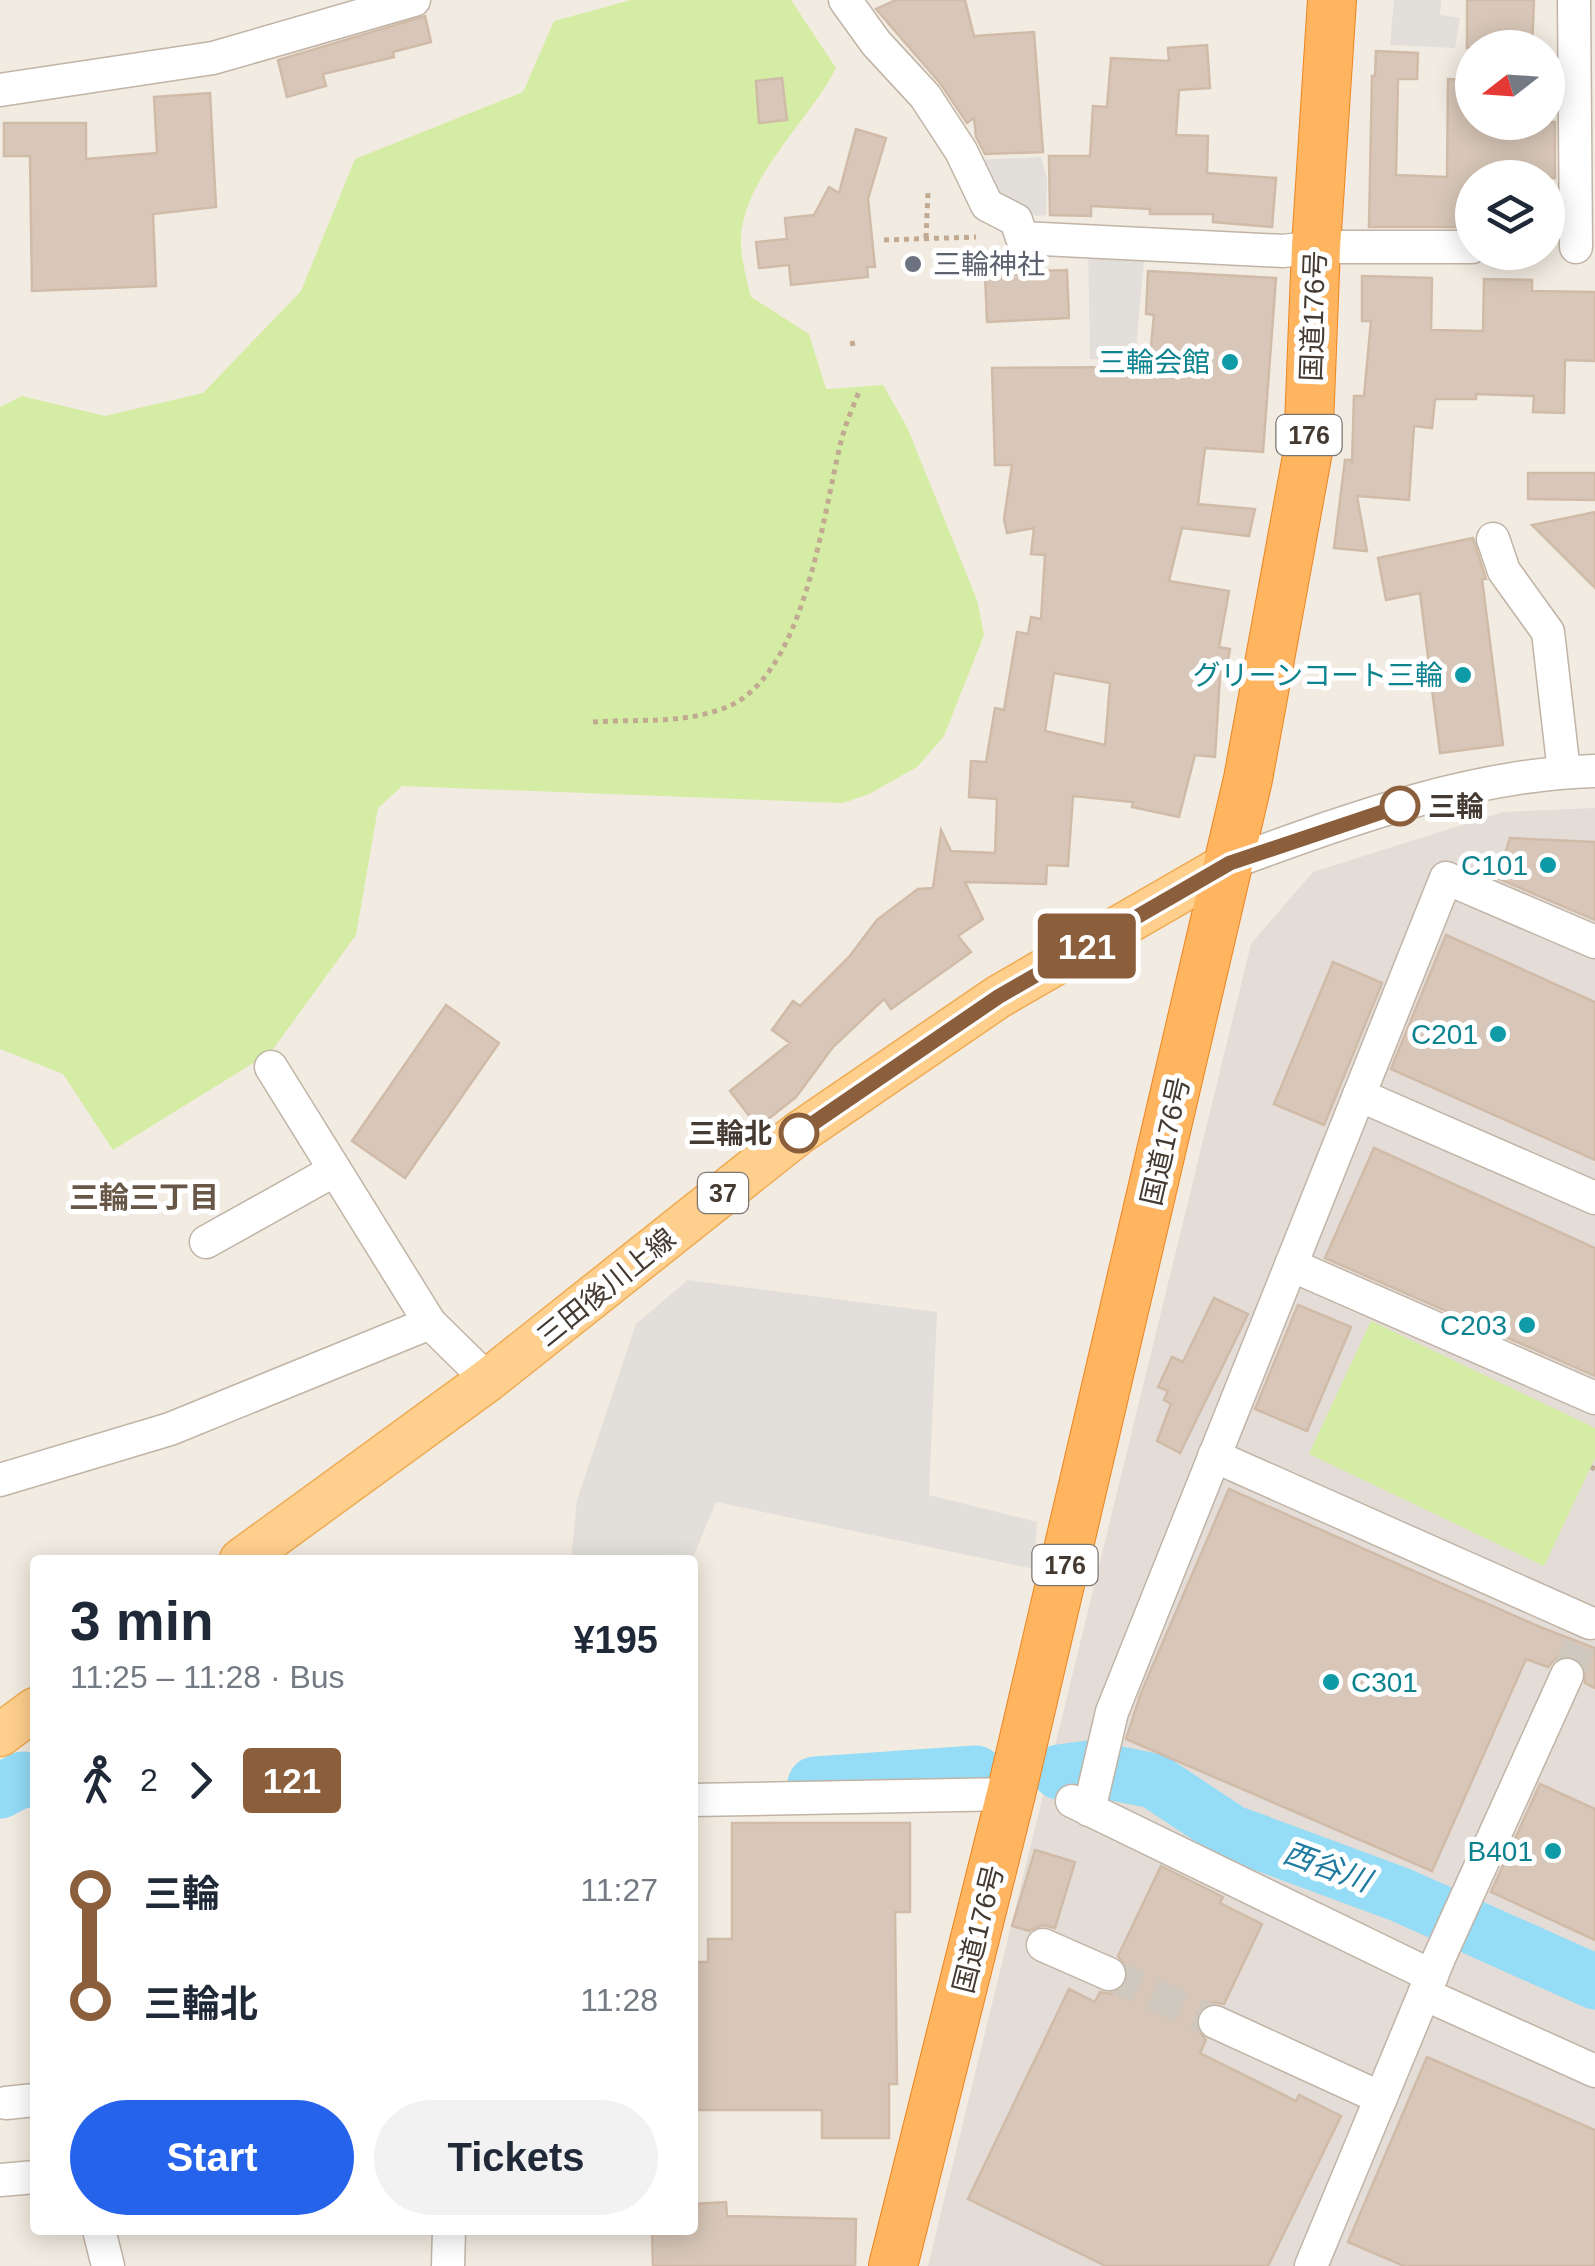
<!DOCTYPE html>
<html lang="en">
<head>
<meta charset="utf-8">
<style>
	:root { --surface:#fff; --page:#f2f2f3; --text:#1f2937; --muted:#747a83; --accent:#2563eb }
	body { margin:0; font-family:Arial,"Noto Sans JP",sans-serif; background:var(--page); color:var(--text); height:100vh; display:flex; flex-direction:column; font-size:38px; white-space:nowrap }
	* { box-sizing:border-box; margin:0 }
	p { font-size:32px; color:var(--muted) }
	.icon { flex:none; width:55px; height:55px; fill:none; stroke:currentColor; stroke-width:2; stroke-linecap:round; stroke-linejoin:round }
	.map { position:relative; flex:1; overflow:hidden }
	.panel { position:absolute; left:30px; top:1555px; width:668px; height:680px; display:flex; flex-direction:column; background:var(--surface); border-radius:10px; box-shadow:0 5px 25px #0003 }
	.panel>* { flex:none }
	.badge { padding:0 20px; border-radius:8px; font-size:35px; line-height:65px }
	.needle { width:65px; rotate:253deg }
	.controls { position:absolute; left:1455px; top:30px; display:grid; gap:20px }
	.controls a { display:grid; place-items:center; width:110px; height:110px; border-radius:50%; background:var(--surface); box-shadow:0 5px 25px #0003; font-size:50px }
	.map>.badge { position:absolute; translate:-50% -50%; box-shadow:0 0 0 5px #fff }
	.legs { display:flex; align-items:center; gap:15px; height:110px; padding:0 40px; font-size:32px }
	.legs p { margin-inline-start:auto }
	.summary { display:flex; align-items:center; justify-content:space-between; height:170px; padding:0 40px }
	h1 { font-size:55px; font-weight:700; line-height:75px }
	.primary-button { display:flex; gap:20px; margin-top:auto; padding:20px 40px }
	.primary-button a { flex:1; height:115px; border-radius:60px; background:var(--accent); color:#fff; font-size:40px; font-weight:700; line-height:115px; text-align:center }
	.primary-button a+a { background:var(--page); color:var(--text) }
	ul { padding:0 40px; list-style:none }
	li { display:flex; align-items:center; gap:35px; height:110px; font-size:38px }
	li i { display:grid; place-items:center; width:15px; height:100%; margin:0 12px; background:currentColor }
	li i::after { content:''; width:25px; height:25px; margin:-12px; border:8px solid; border-radius:50%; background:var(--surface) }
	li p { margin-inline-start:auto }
	li:first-child i { background:linear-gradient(#0000 50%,currentColor 0) }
	li:last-child i { background:linear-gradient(currentColor 50%,#0000 0) }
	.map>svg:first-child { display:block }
	.industrial { fill:#e4dcd6 }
	.green { fill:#d5eca4 }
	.parking { fill:#e2deda }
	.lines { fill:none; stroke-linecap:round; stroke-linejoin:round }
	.river { stroke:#95dcf7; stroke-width:55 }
	.building { fill:#d8c7b8; stroke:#d0bba8; stroke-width:2.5; fill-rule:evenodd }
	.minor-tunnel { stroke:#cfc8be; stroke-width:32; stroke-dasharray:32 16; stroke-linecap:butt }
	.minor-casing { stroke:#c1b4a6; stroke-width:35 }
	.major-casing { stroke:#efaa52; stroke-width:45 }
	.highway-casing { stroke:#ec8521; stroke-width:50 }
	.path { stroke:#c2aa92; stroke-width:5; stroke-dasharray:5 5; stroke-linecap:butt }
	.minor { stroke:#fff; stroke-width:32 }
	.major { stroke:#ffcf8d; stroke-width:42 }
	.highway { stroke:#ffb45f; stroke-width:48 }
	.line-1-casing { stroke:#fff; stroke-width:22 }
	.line-1 { stroke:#8b5e3c; stroke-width:15 }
	.worship-dot { fill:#6b7280; stroke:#fff; stroke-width:4 }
	.culture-dot { fill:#0f9aa8; stroke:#fff; stroke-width:4 }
	.stop-1-dot { fill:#fff; stroke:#8b5e3c; stroke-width:5 }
	.labels { text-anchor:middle; stroke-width:10; stroke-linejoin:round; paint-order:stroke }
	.shield { fill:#fff; stroke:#7c756f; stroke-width:2.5 }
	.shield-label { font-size:25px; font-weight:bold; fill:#443a31 }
	.worship-label { font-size:28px; fill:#5b616d; stroke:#fff; text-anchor:start }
	.street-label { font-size:28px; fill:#443a31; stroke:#fff }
	.culture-label { font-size:28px; fill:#0d838f; stroke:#fff; text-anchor:end }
	.stop-label { font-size:28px; font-weight:bold; fill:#443a31; stroke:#fff; text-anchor:start }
	.neighbourhood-label { font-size:30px; font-weight:bold; fill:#685647; stroke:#fff }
	.water-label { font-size:30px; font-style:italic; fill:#1f7ba0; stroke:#fff }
</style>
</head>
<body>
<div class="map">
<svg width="1595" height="2266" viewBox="0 0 1595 2266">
	<rect width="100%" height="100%" fill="#f2ebe1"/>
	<polygon class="industrial" points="1595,808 1595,2266 928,2266 1251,944 1313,872 1503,812"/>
	<g class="green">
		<path d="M631,0H791L836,68C810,120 745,176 741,236C740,257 746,277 751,297L809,334L826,389L883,385L907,427L977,600L984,635L944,736L917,767L869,794L843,803L402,786L378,808L356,935L271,1052L113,1150L63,1074L0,1049V407L22,396L105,416L203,393L301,291L355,159L523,92L554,21Z"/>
		<polygon points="1371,1321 1595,1428 1595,1458 1544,1566 1309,1454"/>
	</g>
	<g class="parking">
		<polygon points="1394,0 1441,0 1440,15 1460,18 1455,48 1390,45"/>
		<polygon points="1041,157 1047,180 1046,215 1036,216 1006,202 976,160"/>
		<polygon points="1088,249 1145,250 1135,360 1090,359"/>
		<polygon points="688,1280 937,1312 929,1495 1037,1522 1034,1569 716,1502 692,1560 571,1560 577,1500 636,1324"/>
	</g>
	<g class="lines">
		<g class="river">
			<polyline points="1059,1772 1089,1768 1154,1781 1231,1832 1401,1895 1595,1982"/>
			<polyline points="815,1784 976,1773"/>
			<polyline points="0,1791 23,1779 35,1781"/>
		</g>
	</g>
	<g class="building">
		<polygon points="896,0 965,0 974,36 1034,32 1043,152 985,154 976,137 974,118 967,123 940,83 876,9"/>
		<polygon points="1467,0 1534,0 1532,48 1467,48"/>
		<polygon points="425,16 431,42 393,52 394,57 323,74 326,86 287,97 278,60"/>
		<polygon points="1207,45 1210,88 1179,90 1176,135 1208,136 1207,173 1276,178 1272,227 1213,222 1213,214 1150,214 1150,209 1091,206 1091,216 1050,215 1049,156 1090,156 1093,106 1107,107 1111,58 1169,61 1168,48"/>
		<polygon points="1376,51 1418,53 1417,79 1398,79 1396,175 1447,177 1448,79 1472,80 1472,122 1555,122 1555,178 1472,178 1472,227 1369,227 1372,76 1375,76"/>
		<polygon points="782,78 787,120 759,123 756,81"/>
		<polygon points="210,93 216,207 153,214 156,286 32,291 30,156 4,156 4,123 86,123 86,159 157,153 154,97"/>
		<polygon points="856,129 886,138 868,199 875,267 867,267 868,277 791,285 789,265 759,268 756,242 787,239 785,218 814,215 829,187 839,193"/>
		<polygon points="1067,270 1069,318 987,322 985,273"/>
		<path d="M1148,271L1276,278L1263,452L1205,448L1198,504L1255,509L1249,536L1182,528L1169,581L1229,591L1219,647L1230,649L1225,677L1220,676L1215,757L1195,755L1179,817L1132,807L1133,802L1073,796L1068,866L1047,865L1046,884L965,882L983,919L958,936L971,952L891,1009L884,999L833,1047L796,1097L758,1127L730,1091L790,1043L772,1030L793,1001L800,1006L849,957L877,920L918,889L933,888L941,830L951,851L995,853L997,799L969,797L971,761L986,762L995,708L1004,710L1017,632L1028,634L1031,617L1041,619L1045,555L1031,554L1034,528L1007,533L1004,519L1012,465H995L992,368L1149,367L1154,315L1146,314ZM1054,673L1110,683L1105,745L1045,731Z"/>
		<polygon points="1362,276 1432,278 1431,330 1483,331 1484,279 1532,280 1532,291 1595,292 1595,361 1565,360 1564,413 1533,412 1534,396 1476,394 1476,399 1435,399 1432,428 1414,426 1409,500 1357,496 1367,551 1334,548 1345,460 1351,460 1352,464 1354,396 1364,396 1371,321 1362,321"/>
		<polygon points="1528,473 1595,473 1595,500 1528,499"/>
		<polygon points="1595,512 1595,588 1532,525"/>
		<polygon points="1473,538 1486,579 1482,579 1503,745 1440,753 1420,593 1386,600 1378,558"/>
		<polygon points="1510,838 1595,842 1595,920 1497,878"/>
		<polygon points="1446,935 1595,1002 1595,1160 1391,1069"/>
		<polygon points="1333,962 1382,983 1324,1125 1274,1104"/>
		<polygon points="446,1005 499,1043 405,1178 352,1141"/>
		<polygon points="1374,1148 1595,1248 1595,1376 1325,1258"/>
		<polygon points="1214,1298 1248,1314 1180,1453 1157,1441 1171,1404 1164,1400 1168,1391 1158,1387 1172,1357 1183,1362"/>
		<polygon points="1298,1305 1351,1327 1307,1431 1255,1409"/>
		<polygon points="1229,1489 1540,1627 1595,1648 1595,1688 1585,1683 1584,1664 1574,1656 1556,1658 1548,1667 1526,1659 1432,1871 1126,1739 1141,1693"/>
		<polygon points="1540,1784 1595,1809 1595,1940 1491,1892"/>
		<polygon points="732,1823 910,1823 910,1912 895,1912 897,2084 889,2084 889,2138 822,2138 822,2110 696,2110 692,1962 708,1962 708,1939 732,1939"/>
		<polygon points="1035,1850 1075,1862 1055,1928 1042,1925 1029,1931 1012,1926"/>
		<polygon points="1161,1866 1223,1897 1220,1903 1262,1924 1224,2004 1212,2002 1197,2013 1195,2025 1206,2040 1200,2053 1296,2101 1299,2095 1341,2116 1268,2266 1106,2266 968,2199 1069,1989 1095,2002 1100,1992 1112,1994 1127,1983 1129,1971 1118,1956"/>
		<polygon points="1427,2057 1595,2130 1595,2266 1404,2266 1348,2242"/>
		<polygon points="726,2202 727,2216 856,2219 855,2266 653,2266 652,2230 692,2230 692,2204"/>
	</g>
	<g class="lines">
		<g class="minor-tunnel">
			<polyline points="1567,1675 1581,1643"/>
			<polyline points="1109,1974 1215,2022"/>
		</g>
		<g class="minor-casing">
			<g id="minor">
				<polyline points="845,0 876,43 925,96 961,151 987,205 1016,220 1022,238 1283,251 1316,247 1472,247"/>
				<polyline points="1574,0 1576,247"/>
				<polyline points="0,90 213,58 414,0"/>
				<polyline points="1493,539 1504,571 1548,632 1564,772"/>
				<path d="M1230,863C1346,821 1470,774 1595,771"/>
				<polyline points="271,1067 430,1323"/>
				<polyline points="1359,1095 1595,1198"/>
				<polyline points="206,1242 335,1170"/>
				<polyline points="1291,1265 1595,1398"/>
				<polyline points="1214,1456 1590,1623"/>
				<polyline points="0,1480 170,1429 430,1323 488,1380"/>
				<polyline points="692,1800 1011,1794"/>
				<polyline points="1072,1801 1432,1976"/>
				<polyline points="1089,1810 1112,1712 1446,878 1595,942"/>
				<polyline points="1043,1945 1109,1974"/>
				<polyline points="1424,1994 1595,2071"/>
				<polyline points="1215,2022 1381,2098"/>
				<polyline points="6,2103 35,2100"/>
				<polyline points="0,2180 35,2177"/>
				<polyline points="99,2230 108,2266"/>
				<polyline points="448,2266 449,2230"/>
				<polyline points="1311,2266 1439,1958 1567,1675"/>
			</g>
		</g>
		<g class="major-casing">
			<g id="major">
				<polyline points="241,1560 488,1380 799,1133 998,997 1230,863"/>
				<polyline points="0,1735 35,1709"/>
			</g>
		</g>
		<g class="highway-casing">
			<polyline id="highway" points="893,2266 1011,1794 1248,779 1308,451 1316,247 1332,0"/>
		</g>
		<g class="path">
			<polyline points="926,238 928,193"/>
			<polyline points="884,240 976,237"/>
			<polyline points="852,341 853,346"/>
			<path d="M593,722C636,719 680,724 722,709C804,681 822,519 840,446C844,427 853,407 860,389"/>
			<polyline points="1591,1467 1595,1469"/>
		</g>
		<use href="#minor" class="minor"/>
		<use href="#major" class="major"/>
		<use href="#highway" class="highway"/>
	</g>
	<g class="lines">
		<g class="line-1-casing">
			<polyline id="line-1" points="799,1133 998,997 1230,863 1400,806"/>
		</g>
		<use href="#line-1" class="line-1"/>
	</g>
	<circle class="worship-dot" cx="913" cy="264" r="10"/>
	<g class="culture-dot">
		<circle cx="1230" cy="362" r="10"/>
		<circle cx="1463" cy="675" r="10"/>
		<circle cx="1548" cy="865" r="10"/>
		<circle cx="1498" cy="1034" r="10"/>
		<circle cx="1527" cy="1325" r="10"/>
		<circle cx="1331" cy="1682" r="10"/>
		<circle cx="1553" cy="1851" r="10"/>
	</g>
	<g class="stop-1-dot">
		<circle cx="1400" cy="806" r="18"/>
		<circle cx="799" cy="1133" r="18"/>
	</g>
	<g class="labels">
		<g class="shield">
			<rect x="1276.5" y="415" width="65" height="40" rx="8"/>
			<rect x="698" y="1173" width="50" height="40" rx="8"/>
			<rect x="1032.5" y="1545" width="65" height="40" rx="8"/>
		</g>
		<g class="shield-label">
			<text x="1309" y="444">176</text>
			<text x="723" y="1202">37</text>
			<text x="1065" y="1574">176</text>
		</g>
		<g class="worship-label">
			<text x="933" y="274">三輪神社</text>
		</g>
		<g class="street-label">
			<text transform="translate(1313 316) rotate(-88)" y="10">国道176号</text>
			<text transform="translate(1165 1141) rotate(-77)" y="10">国道176号</text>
			<text transform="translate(606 1287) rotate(-39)" y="10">三田後川上線</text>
			<text transform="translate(978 1929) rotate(-76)" y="10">国道176号</text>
		</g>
		<g class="culture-label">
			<text x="1210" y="372">三輪会館</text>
			<text x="1443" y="685">グリーンコート三輪</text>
			<text x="1528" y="875">C101</text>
			<text x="1478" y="1044">C201</text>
			<text x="1507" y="1335">C203</text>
			<text x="1351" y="1692" text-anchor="start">C301</text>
			<text x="1533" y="1861">B401</text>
		</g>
		<g class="stop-label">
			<text x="1428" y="816">三輪</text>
			<text x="772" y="1143" text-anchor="end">三輪北</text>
		</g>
		<g class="neighbourhood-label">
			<text x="144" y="1208">三輪三丁目</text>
		</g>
		<g class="water-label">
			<text transform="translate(1327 1867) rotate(20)" y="10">西谷川</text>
		</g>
	</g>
</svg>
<div class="controls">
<a><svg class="needle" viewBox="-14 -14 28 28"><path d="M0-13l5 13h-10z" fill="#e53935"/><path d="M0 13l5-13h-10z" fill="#747a83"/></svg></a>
<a><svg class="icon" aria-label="layers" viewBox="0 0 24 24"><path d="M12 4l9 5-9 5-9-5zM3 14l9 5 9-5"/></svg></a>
</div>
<b class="badge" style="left:1087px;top:946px;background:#8b5e3c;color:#fff">121</b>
<section class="panel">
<div class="summary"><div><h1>3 min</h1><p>11:25 – 11:28 · Bus</p></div><b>¥195</b></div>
<div class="legs"><svg class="icon" aria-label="walk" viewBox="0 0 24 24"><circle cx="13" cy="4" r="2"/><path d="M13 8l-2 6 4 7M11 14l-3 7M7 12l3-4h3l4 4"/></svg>2<svg class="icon" aria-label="forward" viewBox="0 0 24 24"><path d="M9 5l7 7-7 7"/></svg><b class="badge" style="background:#8b5e3c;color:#fff">121</b></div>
<ul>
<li><i style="color:#8b5e3c"></i><b>三輪</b><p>11:27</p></li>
<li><i style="color:#8b5e3c"></i><b>三輪北</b><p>11:28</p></li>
</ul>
<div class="primary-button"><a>Start</a><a>Tickets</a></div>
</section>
</div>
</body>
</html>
